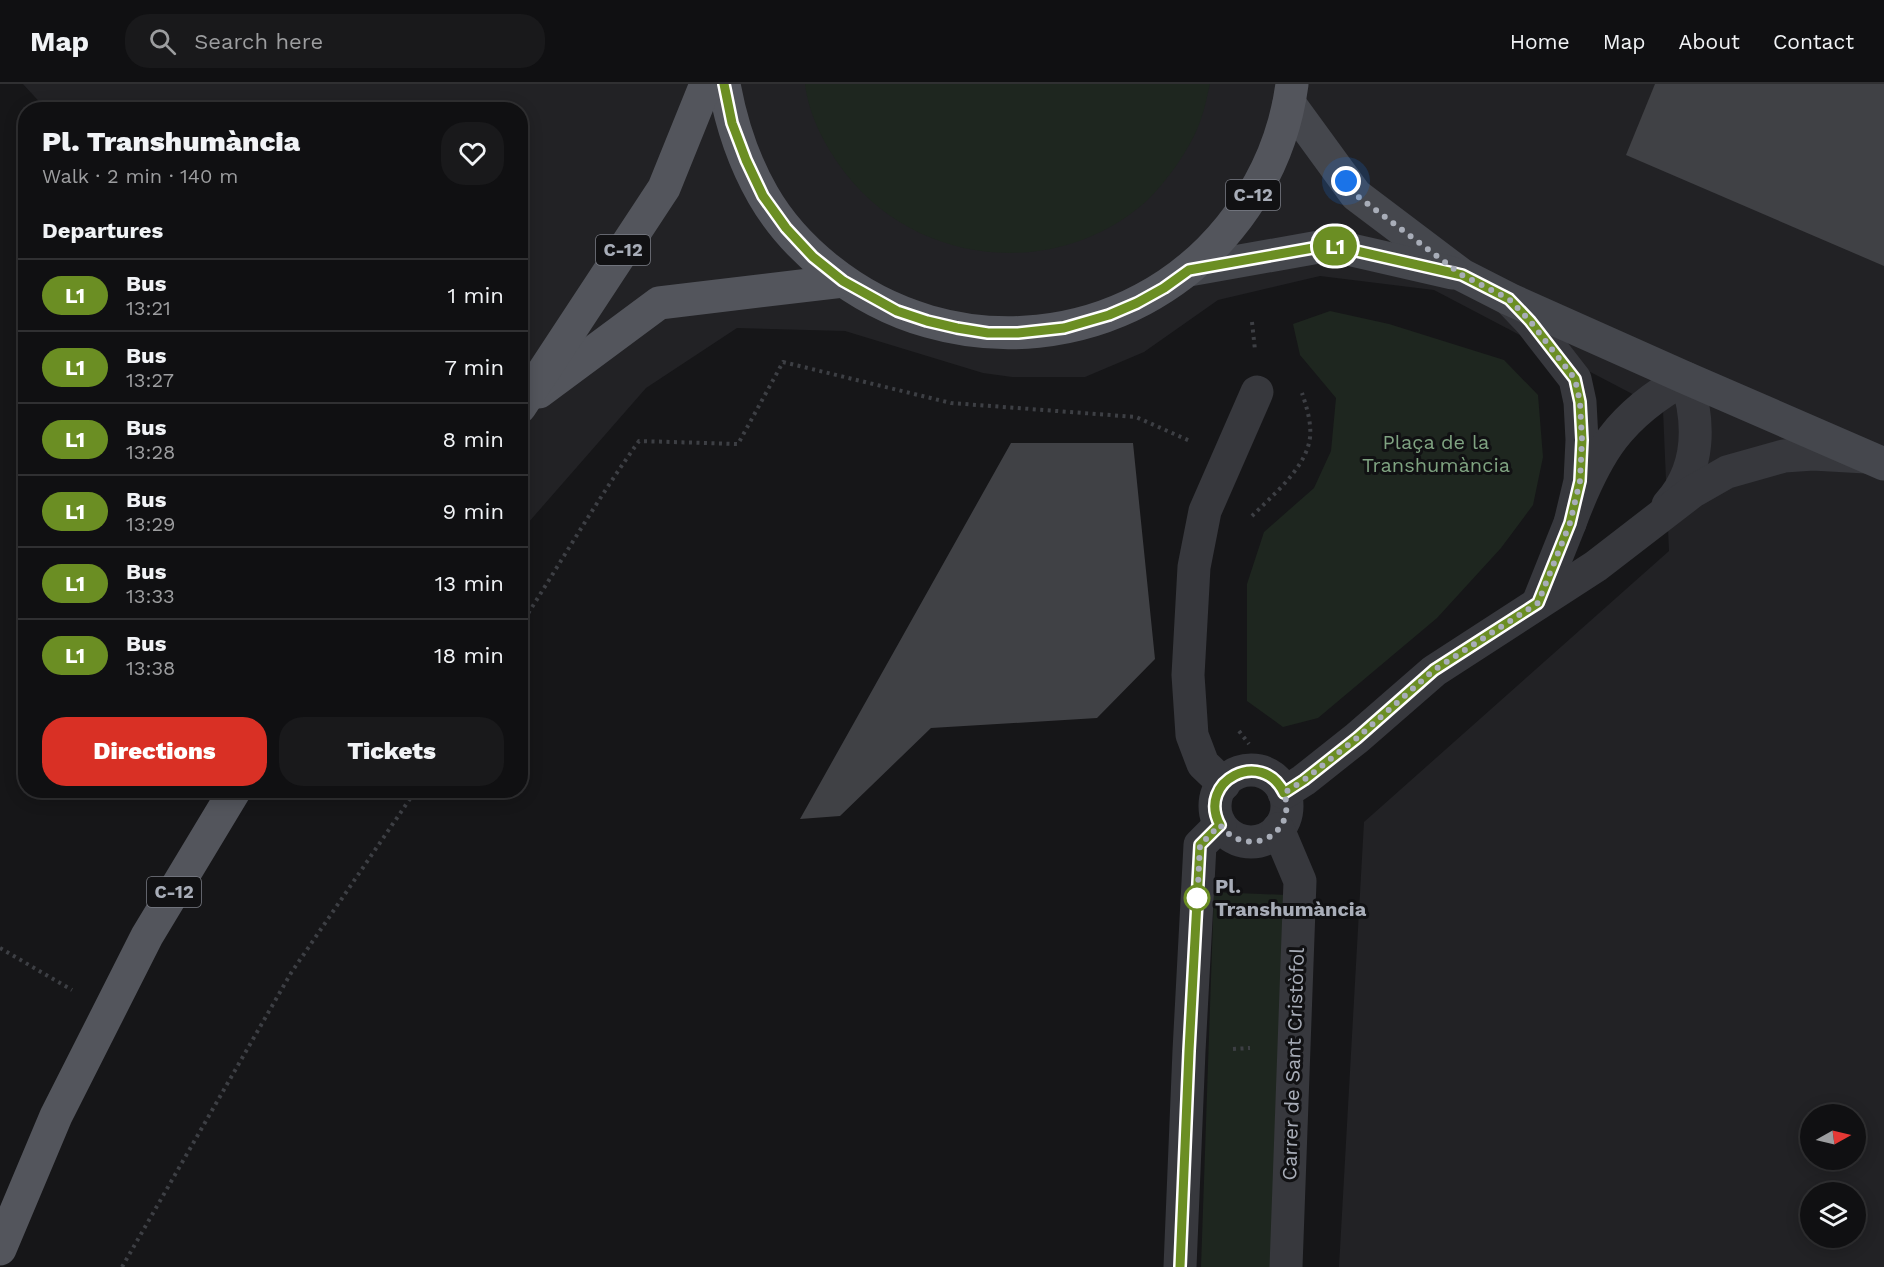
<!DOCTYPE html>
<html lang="en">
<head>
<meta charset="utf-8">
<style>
	:root { --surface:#101012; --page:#19191b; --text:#f1f3f6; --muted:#9c9d9f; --line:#303032; --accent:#d93025 }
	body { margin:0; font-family:"Work Sans",sans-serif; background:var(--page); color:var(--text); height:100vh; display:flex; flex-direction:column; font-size:22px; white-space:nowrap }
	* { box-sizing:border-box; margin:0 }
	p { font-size:20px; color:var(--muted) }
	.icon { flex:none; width:33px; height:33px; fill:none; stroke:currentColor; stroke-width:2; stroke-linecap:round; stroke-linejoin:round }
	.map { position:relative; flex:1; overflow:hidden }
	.drawer { position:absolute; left:18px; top:18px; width:510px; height:696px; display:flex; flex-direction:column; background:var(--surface); border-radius:24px; box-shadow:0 3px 15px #0003,0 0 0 2px var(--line) }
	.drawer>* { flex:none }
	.badge { padding:0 12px; border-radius:20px; font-size:21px; line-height:39px }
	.needle { width:39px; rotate:82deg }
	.fabs { position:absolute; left:1800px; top:1020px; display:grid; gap:12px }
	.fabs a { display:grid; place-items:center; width:66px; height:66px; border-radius:50%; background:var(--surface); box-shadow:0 3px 15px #0003,0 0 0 2px var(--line); font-size:30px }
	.you { position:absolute; width:30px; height:30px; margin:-15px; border:4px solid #fff; border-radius:50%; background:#1a73e8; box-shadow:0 0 0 9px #1a73e833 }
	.map>.badge { position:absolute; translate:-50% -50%; box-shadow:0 0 0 3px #fff }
	h2 { padding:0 24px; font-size:22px; line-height:54px }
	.round { display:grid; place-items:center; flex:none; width:63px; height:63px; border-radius:24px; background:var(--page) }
	.overview { display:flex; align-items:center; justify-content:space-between; height:102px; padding:0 24px }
	h1 { font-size:28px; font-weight:800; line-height:45px }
	.cta { display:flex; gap:12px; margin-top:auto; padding:12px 24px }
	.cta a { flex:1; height:69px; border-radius:24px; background:var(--accent); color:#fff; font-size:24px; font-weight:800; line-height:69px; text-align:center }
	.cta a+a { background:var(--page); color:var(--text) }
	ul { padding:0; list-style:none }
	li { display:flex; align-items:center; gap:18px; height:72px; padding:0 24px; border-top:2px solid var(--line) }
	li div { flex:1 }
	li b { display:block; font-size:22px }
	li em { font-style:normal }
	li .badge { min-width:66px; font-weight:700; text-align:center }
	header { display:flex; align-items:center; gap:36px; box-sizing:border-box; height:84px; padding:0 30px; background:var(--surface); border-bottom:2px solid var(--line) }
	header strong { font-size:28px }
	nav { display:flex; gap:33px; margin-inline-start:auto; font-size:21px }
	.search { width:420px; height:54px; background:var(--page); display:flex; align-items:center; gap:15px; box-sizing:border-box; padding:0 21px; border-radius:24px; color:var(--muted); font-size:22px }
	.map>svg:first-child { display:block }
	.built { fill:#222225; fill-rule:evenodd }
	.green { fill:#1e261f }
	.building { fill:#404145 }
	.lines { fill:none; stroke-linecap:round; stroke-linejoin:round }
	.path { stroke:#3d3f44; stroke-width:4; stroke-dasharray:3 4.5; stroke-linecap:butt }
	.street { stroke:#37383d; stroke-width:33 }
	.secondary { stroke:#45474d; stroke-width:33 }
	.primary { stroke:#53555c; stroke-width:33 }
	.line-casing { stroke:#fff; stroke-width:14 }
	.line { stroke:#6b8e23; stroke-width:9 }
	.walk { stroke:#a8adb8; stroke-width:6; stroke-dasharray:0 10.8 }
	.stop-dot { fill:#fff; stroke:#6b8e23; stroke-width:3 }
	.labels { text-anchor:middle; stroke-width:6; stroke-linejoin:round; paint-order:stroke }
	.shield { fill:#111113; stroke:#7b7e86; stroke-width:1.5 }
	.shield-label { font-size:18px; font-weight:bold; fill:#a8adb8 }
	.park-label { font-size:20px; fill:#7fa381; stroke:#111113 }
	.stop-label { font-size:20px; font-weight:bold; fill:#a8adb8; stroke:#111113; text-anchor:start }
	.street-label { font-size:20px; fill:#a8adb8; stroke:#111113 }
</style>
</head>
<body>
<header>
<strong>Map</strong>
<div class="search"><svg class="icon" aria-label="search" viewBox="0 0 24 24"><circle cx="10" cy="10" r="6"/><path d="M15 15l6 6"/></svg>Search here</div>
<nav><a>Home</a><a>Map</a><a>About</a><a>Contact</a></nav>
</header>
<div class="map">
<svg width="1884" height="1183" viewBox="0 0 1884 1183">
	<rect width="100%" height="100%" fill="#161618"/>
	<path class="built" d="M23,0H1884V1183H1339L1364,738L1669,467L1663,326L1434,206L1320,192L1218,216L1144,268L1085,293H1012L983,289L845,247L737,244L646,304L521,447L520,26L46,25ZM1810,1030H1856V1076H1810ZM1810,1108H1856V1154H1810Z"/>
	<g class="green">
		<path d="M805,0H1210C1207,12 1205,24 1201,35C1192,63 1164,102 1142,121C1053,196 917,181 846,90C826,64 809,33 805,0Z"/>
		<polygon points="1330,227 1389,240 1504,276 1538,311 1543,373 1533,421 1501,464 1437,534 1318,634 1283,643 1247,617 1247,500 1264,448 1314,404 1331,367 1336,314 1300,271 1293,240"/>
		<polygon points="1214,808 1286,811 1273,1183 1201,1183"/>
	</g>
	<g class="building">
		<polygon points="1655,0 1884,0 1884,182 1626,71"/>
		<polygon points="1011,359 1133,359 1155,575 1097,634 931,644 840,732 800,735"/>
	</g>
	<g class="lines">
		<g class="path">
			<polyline points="1252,238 1255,266"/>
			<path d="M1252,432C1271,413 1303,386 1309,359C1313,343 1307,324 1302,309"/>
			<path d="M520,542C560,480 596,417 639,357L738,360L783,278L951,319L1136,333L1190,357"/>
			<polyline points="1239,647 1249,660"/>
			<polyline points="0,864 72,906"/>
			<polyline points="1233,965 1250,964"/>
			<polyline points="122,1183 291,889 416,706"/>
		</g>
		<g class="street">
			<polyline points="1509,215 1530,237 1575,295 1580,318 1582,356 1580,397 1570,439 1538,519"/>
			<path d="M1570,439C1596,369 1619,331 1686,294C1700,338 1701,385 1668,421"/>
			<circle cx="1251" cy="722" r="36"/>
			<polyline points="1224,700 1203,680 1192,651 1188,591 1194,483 1205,427 1257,308"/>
			<polyline points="1284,709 1304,696 1357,654 1434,587 1596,482 1692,408 1727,388 1784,372 1813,370 1866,373"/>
			<polyline points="1278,745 1300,797 1286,1183"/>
			<polyline points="1180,1183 1189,967 1200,761 1220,741"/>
		</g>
		<g class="secondary">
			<polyline points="1289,19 1356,111 1462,191 1509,215 1686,294 1884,380"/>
			<polyline points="1189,186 1330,161 1452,189"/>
		</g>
		<g class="primary">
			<path d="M724,0C731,39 743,76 763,111C779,139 803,165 828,185C951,284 1131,266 1230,143C1263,102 1285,53 1292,0"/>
			<polyline points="539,308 659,219 843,197"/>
			<polyline points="520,323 664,104 706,0"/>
			<polyline points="0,1165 56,1032 147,852 235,706"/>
		</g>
	</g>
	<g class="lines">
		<g class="line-casing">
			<path id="line" d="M724,0L732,39L746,76L763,112L786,144L813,173L843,197L897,227L927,237L957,244L988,249H1018L1064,244L1109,231L1137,219L1164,204L1189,186L1330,161L1462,191L1509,215L1530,237L1575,295L1580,318L1582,356L1580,397L1570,439L1538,519L1434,586L1357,654L1304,696L1284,709C1262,663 1196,697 1220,741L1200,761L1189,967L1180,1183"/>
		</g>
		<use href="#line" class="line"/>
		<path class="walk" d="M1197,814V821L1200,761L1220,741C1247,776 1298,751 1284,709L1304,696L1357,654L1434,586L1538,519L1570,439L1580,397L1582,356L1580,318L1575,295L1530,237L1509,215L1462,191L1356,111L1346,97"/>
	</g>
	<circle class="stop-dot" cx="1197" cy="814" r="12"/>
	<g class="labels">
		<g class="shield">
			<rect x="1226" y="96" width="54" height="30" rx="4.5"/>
			<rect x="596" y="151" width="54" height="30" rx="4.5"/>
			<rect x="147" y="793" width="54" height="30" rx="4.5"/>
		</g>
		<g class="shield-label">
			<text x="1253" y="117">C-12</text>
			<text x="623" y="172">C-12</text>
			<text x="174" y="814">C-12</text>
		</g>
		<g class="park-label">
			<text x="1436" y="365">Plaça de la<tspan x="1436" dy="23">Transhumància</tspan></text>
		</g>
		<g class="stop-label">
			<text x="1215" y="809">Pl.<tspan x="1215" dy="23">Transhumància</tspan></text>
		</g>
		<g class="street-label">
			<text transform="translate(1293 980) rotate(-88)" y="7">Carrer de Sant Cristòfol</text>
		</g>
	</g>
</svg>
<div class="fabs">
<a><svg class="needle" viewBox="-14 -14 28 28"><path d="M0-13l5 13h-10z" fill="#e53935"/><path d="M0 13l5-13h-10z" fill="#9c9d9f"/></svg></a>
<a><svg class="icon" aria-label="layers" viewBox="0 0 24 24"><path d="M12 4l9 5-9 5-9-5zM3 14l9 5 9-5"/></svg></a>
</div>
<div class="you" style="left:1346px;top:97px"></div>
<b class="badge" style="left:1335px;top:162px;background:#6b8e23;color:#fff">L1</b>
<section class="drawer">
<div class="overview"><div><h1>Pl. Transhumància</h1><p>Walk · 2 min · 140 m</p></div><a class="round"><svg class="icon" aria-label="heart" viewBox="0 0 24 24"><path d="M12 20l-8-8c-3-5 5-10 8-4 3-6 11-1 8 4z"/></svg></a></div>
<h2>Departures</h2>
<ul>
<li><span class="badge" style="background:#6b8e23;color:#fff">L1</span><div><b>Bus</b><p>13:21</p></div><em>1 min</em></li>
<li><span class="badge" style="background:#6b8e23;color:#fff">L1</span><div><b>Bus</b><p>13:27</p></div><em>7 min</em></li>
<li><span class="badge" style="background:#6b8e23;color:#fff">L1</span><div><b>Bus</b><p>13:28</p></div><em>8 min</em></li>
<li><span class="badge" style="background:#6b8e23;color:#fff">L1</span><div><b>Bus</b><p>13:29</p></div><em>9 min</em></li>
<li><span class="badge" style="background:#6b8e23;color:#fff">L1</span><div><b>Bus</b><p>13:33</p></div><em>13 min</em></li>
<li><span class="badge" style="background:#6b8e23;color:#fff">L1</span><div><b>Bus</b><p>13:38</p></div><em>18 min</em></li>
</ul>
<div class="cta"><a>Directions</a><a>Tickets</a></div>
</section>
</div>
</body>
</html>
